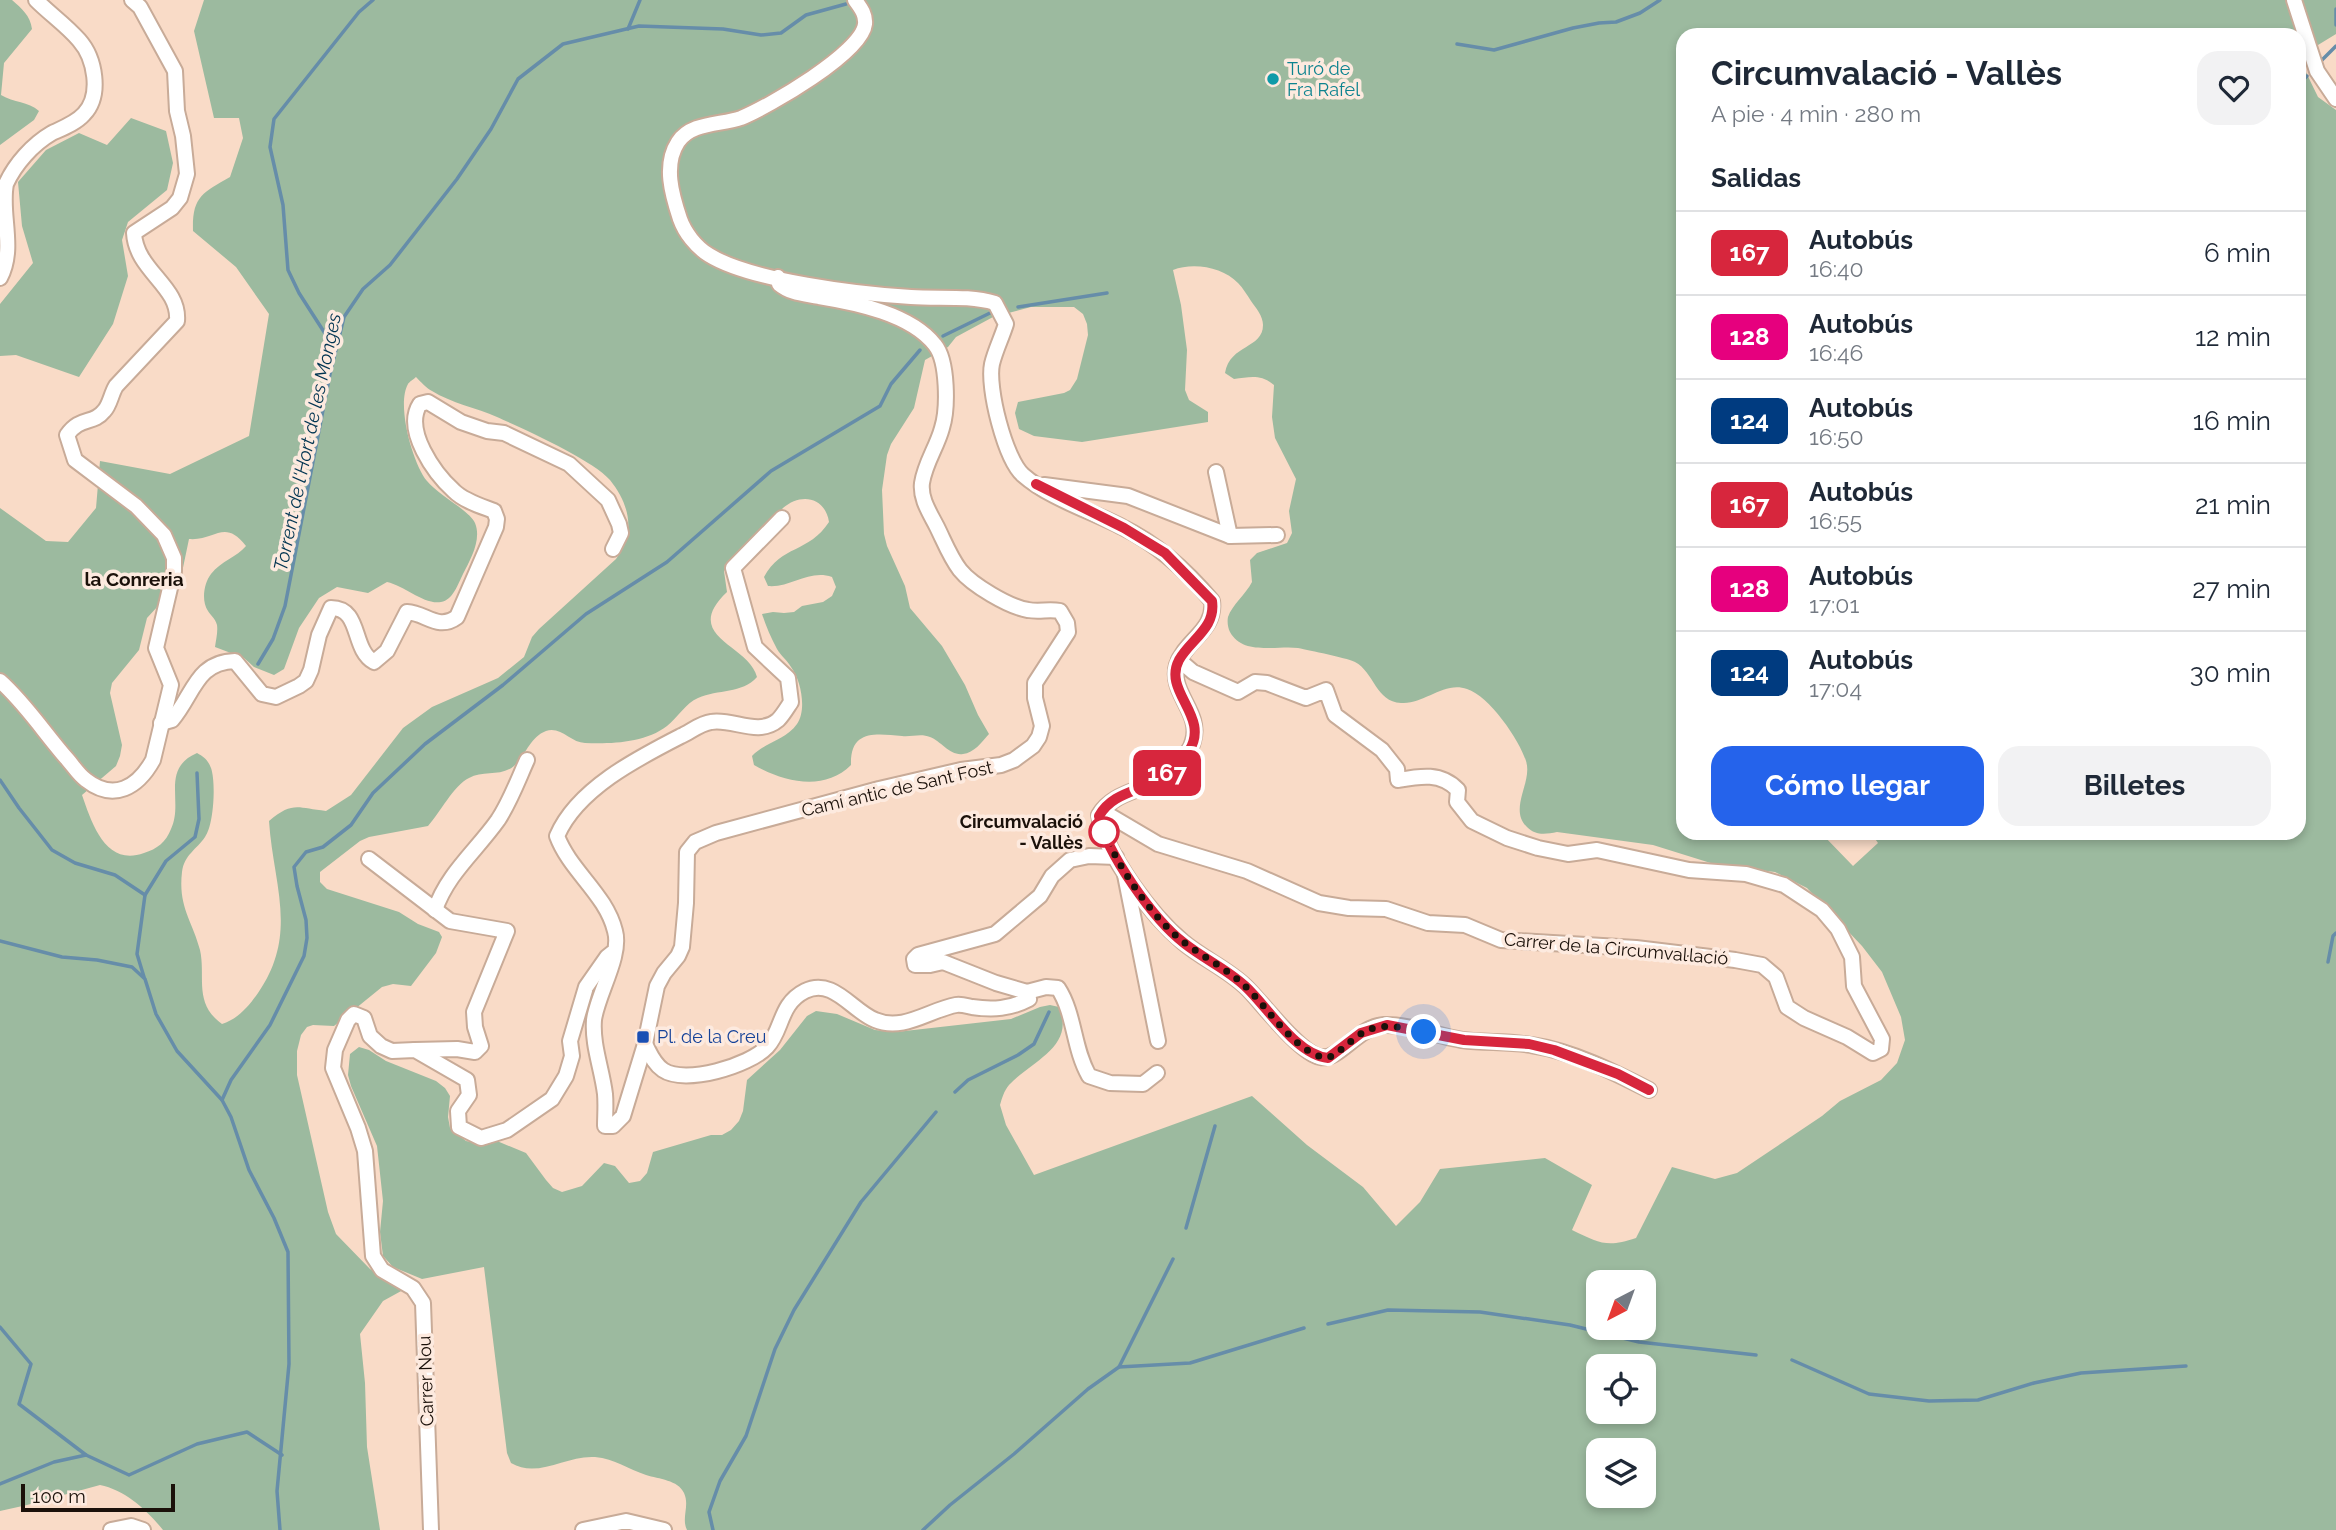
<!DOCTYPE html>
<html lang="es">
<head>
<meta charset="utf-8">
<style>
	:root { --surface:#fff; --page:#f2f2f3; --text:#1f2937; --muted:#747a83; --line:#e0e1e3; --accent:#2563eb }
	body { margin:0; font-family:Raleway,sans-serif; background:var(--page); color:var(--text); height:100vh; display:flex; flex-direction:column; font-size:26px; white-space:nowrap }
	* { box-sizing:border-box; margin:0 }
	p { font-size:23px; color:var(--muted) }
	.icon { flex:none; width:38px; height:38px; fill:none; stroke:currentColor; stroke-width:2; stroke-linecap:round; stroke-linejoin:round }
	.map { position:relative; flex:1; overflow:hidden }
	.sheet { position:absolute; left:1676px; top:28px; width:630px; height:812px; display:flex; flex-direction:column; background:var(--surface); border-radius:21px; box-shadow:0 4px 10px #0003 }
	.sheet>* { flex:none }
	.badge { padding:0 14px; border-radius:10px; font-size:24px; line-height:46px }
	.needle { width:46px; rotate:221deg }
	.fabs { position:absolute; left:1586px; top:1270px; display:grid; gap:14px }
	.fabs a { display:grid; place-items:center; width:70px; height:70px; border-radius:14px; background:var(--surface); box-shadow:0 4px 10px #0003; font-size:35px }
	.scale { position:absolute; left:21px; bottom:18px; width:154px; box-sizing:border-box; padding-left:7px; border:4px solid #1b110a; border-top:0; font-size:19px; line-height:24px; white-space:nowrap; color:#1b110a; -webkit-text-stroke:5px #fdeadf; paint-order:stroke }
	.you { position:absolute; width:35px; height:35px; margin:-18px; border:5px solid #fff; border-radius:50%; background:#1a73e8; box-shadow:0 0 0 10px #1a73e833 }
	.map>.badge { position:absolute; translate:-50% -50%; box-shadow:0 0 0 4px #fff }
	h2 { padding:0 35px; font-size:26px; line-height:63px }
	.round { display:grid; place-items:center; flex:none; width:74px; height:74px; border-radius:21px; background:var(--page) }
	.headline { display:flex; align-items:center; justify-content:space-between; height:119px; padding:0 35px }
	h1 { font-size:33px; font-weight:700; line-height:52px }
	.button { display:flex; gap:14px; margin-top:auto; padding:14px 35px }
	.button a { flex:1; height:80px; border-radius:21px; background:var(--accent); color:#fff; font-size:28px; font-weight:700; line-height:80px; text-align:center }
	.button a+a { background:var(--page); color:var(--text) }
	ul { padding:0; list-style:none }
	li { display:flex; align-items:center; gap:21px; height:84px; padding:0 35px; border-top:2px solid var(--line) }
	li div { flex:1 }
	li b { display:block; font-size:26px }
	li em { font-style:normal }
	li .badge { min-width:77px; font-weight:700; text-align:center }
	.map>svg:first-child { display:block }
	.green { fill:#9cba9f; fill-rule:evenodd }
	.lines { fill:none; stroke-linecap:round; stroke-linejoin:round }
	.stream { stroke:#668da9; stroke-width:3.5 }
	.minor-casing { stroke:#c8ab98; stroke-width:18 }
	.minor { stroke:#fff; stroke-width:14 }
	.line-casing { stroke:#fff; stroke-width:16 }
	.line { stroke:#d7263d; stroke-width:10 }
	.walk { stroke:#1b110a; stroke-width:7; stroke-dasharray:0 12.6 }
	.culture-dot { fill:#0f9aa8; stroke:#fdeadf; stroke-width:2.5 }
	.stop-dot { fill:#fff; stroke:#d7263d; stroke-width:3.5 }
	.transit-dot { fill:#1a4fb4; stroke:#fdeadf; stroke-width:2.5 }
	.labels { text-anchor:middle; stroke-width:7; stroke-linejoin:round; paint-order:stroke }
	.culture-label { font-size:18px; fill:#0d838f; stroke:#fdeadf; text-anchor:start }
	.street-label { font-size:18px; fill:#1b110a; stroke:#fdeadf }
	.stop-label { font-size:18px; font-weight:bold; fill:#1b110a; stroke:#fdeadf; text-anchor:end }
	.transit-label { font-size:18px; fill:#164399; stroke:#fdeadf; text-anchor:start }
	.water-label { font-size:19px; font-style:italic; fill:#003451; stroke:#fdeadf }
	.neighbourhood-label { font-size:19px; font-weight:bold; fill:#1b110a; stroke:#fdeadf }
</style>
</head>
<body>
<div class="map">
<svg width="2336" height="1530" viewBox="0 0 2336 1530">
	<rect width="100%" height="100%" fill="#f9dbc7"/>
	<g class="green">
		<path d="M0,0H12C22,9 30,15 32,29L4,63L1,95C14,103 28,101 39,111L34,120L0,145Z"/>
		<path d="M204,0H2336V34L2300,56V35H1684V833H1824L1823,835L1853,866L1878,843L1871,833H2300V60L2318,97L2336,110V1530H687C681,1518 690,1506 684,1493C678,1480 659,1479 646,1475C628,1469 615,1459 595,1457C566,1455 538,1479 511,1463L507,1453L484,1267L422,1279L393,1267L383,1256L380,1232L383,1201L377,1146L351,1086L348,1075L350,1054L359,1047L369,1050L386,1061L436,1081L445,1088L450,1096L448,1117L450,1128L466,1141L476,1143L497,1141L526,1153L546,1180L553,1188L562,1192L582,1186L604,1163L615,1166L629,1183L640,1181L647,1173L653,1152L711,1135H722L731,1130L739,1121L743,1111L747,1080L780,1050L807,1016L816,1011L837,1014L875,1030L896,1032L1011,1019L1040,1007L1050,1005L1059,1007C1076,1047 1031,1061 1009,1085C1004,1091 1002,1098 1000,1105L1006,1125L1034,1175L1252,1096L1307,1145L1363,1187L1396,1226L1420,1202L1440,1169L1545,1158L1592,1185L1572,1230C1599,1243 1607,1248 1636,1238L1672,1167L1715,1179L1737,1173L1822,1116L1840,1101L1881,1080L1897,1063L1905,1040L1901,1017L1882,972L1862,946L1807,888L1775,872L1717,865L1653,845L1557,832C1546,834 1536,836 1527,827C1508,809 1533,782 1526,761C1519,739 1489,696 1467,689C1443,681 1424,705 1401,703C1376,702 1374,672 1355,662C1344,657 1311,651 1298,648C1277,645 1243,656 1230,632C1228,628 1227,622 1228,617C1232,605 1246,594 1252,582L1250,560L1257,553L1287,543L1292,533L1289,511L1296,479L1275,438L1272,417L1274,385C1261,374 1250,377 1234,379L1225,373C1230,344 1263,349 1263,325C1263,316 1256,308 1251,301C1247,295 1243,288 1238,283C1223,267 1193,262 1173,270L1181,305L1187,350L1185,390L1189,400L1208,412V422L1082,442L1034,436L1019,429L1015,413L1018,402L1064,393L1070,390L1077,379L1088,335L1087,324L1083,314L1074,307H1031L993,317L956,337L948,347L925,360L914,408L891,444L887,455L882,490L884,534L887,546L905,586L910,608L942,646L965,685L978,715L989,734C982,742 974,753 963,754C950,756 941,741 930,737C921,733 912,737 902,736C876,734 850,729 851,765C824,792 784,782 754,765L752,756C765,742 786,740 797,724C807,710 801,680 791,667C787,660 781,656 777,649C771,638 766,626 762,614L773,612L784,613L794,612L802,606L823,602L832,596L836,587L832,577C809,569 791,588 768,586L764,577C781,545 809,553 829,522C825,496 800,493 783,508L724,571L727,592C680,637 749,644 757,677C742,694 718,689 698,698C686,703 677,718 667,726C645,743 611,744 585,743C571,743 561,726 546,731C530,737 526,755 514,766C501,777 483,770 469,778C454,785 439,814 428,826L369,837L360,841L320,872V882L327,889L399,912L418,924L439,932L442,937L436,953L411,986L393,984L382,987L334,1026L313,1025L307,1027L301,1035L297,1051V1075L328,1212L336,1234L370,1269L403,1290L383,1301L360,1334L365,1383L367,1447L380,1530H163C147,1510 125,1490 100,1485L27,1505L0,1511V508L46,541L68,542L96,508L100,461L170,474L249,436L269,314L236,267L193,231C192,197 202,193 230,177L243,138L239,118H214L194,31ZM416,377C421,382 426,388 432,391C451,403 477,408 497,417C524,429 593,460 610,480C630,505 636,533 616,559L539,629L532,637L524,657L498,678L432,707L403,728L351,795L326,811C297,808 293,801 269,821C273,884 299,934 258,993C249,1006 238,1019 222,1024C193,1003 206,977 200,950C192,920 178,907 182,872C184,855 197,849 205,837C214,825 216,782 211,768C208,760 204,757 197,753C160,769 184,802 171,829C166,842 157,849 144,853C106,867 92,824 82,795L116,766L120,756L122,745L110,693L112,683L139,650L147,618L180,582L189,539C216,541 224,518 246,546C237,557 221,561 211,574C204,583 201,601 208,611C211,616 215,618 217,625C218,632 216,640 215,647L244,658L254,667L274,675L284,669L299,628L319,598L337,587L368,593L387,582C405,586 424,605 441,602C453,600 458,584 463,574C470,560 482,540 475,523C470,511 437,494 427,481C413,464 396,405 408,384C408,383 415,378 416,377ZM1598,1283H1643V1328H1598ZM1598,1367H1643V1412H1598ZM1598,1451H1643V1496H1598Z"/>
		<polygon points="131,118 166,131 173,163 167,190 128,222 122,240 128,276 113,324 79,377 16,355 0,356 0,304 33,263 22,226 18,182 46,150 79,133 107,145"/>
	</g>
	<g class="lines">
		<g class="stream">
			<polyline points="2336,9 2336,25"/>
			<polyline points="628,29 640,0"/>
			<polyline points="1457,44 1494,50 1573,28 1599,23 1616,22 1640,13 1660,0"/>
			<polyline points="2322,60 2336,46"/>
			<polyline points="2300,83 2307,76"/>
			<polyline points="1018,307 1107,293"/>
			<polyline points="943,336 990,313"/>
			<polyline points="335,349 299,293 288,270 283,205 270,147 274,119 359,12 373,0"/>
			<polyline points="258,664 273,639 285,606 330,374 344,317 363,289 390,265 457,179 491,129 518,79 563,44 639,26 723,29 761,35 781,33 806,15 846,4"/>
			<polyline points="0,780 19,808 52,850 75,863 115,875 145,895 137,954 144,977"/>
			<polyline points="145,895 166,861 195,837 199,819 197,773"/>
			<polyline points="0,941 62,957 97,960 132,967 145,979 156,1014 177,1051 222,1100 231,1117 249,1170 274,1218 288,1252 289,1364 277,1491 280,1530"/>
			<polyline points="2328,962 2333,936 2336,933"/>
			<polyline points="955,1092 968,1080 1018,1055 1034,1044 1049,1012"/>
			<polyline points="222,1100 231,1080 270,1025 304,956 307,938 306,920 297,886 294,867 306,852 323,847 351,825 373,793 425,744 503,685 586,614 667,562 771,471 880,406 891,384 920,350"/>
			<polyline points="1186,1228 1215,1126"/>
			<polyline points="1328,1324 1388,1310 1480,1312 1570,1325 1639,1342 1756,1355"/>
			<polyline points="0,1327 31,1364 19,1404 86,1455 129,1475 197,1444 247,1432 282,1455"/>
			<polyline points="1792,1360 1869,1394 1929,1401 1978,1400 2034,1383 2081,1373 2186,1366"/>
			<polyline points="1119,1367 1173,1259"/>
			<polyline points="0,1484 54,1462 86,1455"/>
			<polyline points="713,1530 709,1512 720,1481 746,1436 775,1349 794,1310 861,1202 936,1112"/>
			<polyline points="923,1530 950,1505 1014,1454 1088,1389 1119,1367 1190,1363 1304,1328"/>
		</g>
		<g class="minor-casing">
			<g id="minor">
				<path d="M855,0C860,7 866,14 865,24C862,53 768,107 741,118C721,125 691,122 678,142C663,165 672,195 680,219C685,233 696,247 709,255C751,281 860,294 911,297C939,299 968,295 995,303L1006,324C1002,337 995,351 992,364C987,387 1005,459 1023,475C1049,498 1091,511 1122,527C1157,544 1187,571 1212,601C1216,630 1185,640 1177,665C1169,693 1202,712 1193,741C1191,750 1185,756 1178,763C1172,769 1165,776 1158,780C1137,792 1113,793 1099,815C1106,856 1152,916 1183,942C1203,959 1228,969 1247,988C1263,1004 1300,1053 1320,1057C1339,1061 1357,1027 1384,1025C1409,1024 1437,1036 1462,1040C1485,1043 1508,1041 1531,1045C1572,1051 1612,1071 1649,1090"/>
				<polyline points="2294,0 2317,71 2336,99"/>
				<path d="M778,277L779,284C791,294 805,294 819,297C856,303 911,314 935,345C948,361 948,409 942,428C937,447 925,463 922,483C920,499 930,513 937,527C944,541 950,557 960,570C972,585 1009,607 1028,610C1039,612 1049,609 1060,611L1067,623L1068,632L1035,683V698L1042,726L1039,737L1033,746L1014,760L1001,765L961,770L879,789L716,833L695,842L687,852L686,903L682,947L678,956L664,973L657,986L645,1044L623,1116L613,1126H605C605,1116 606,1105 605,1094C602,1069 592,1045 594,1020C597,995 622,956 615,931C606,894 570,871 557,836C577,789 638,758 681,736C690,732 701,723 711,722C733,718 758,737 778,720C783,715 787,708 791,702L788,678L755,647L733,568L782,518"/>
				<path d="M0,278C16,248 0,214 6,184C15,164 33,144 52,133C63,128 76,123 84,114C102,95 95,58 79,40C66,25 50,14 36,0"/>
				<polyline points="1216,472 1230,536"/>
				<polyline points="1044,485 1128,496 1230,536 1277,535"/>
				<path d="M0,681C26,704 45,734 68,760C74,767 79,775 86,780C114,802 138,787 153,760L171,685L156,648L174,571V558L164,535L136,506L75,460L67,435C80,416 93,425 104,411C110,405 111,394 116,386L177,321C180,286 136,271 134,233L172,208L180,198L187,174L183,136L177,111L175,71L140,7L132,0"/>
				<path d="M161,723L172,720C194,694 196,662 235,661L262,694L276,697L299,686L306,681L311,670L319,635L331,608C362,608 351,649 374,662L387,651L407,612C426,613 438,631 457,617L496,527L497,519L494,511C481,506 464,501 454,491C435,474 403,430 420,404L428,402L461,422L487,431L504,433L569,464L608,500L619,524L621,533L613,549"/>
				<path d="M1102,811L1158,844L1247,871L1319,903L1349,908L1386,909L1428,923L1465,925L1501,940L1636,948L1735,960L1762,965L1776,977L1787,1007L1804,1018L1847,1037L1873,1053L1881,1049L1882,1039L1854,986L1852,957L1838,929L1822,910L1784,885L1746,874L1689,870L1597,850L1568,854L1538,848L1507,838L1472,821L1457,802L1458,790C1441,772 1420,776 1398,780L1397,769L1382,750L1335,715L1326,690L1306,698L1267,683L1255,682L1238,692L1193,672L1179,660"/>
				<polyline points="369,859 450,921 507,931 474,1012 475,1027 481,1046 475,1052 457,1049 415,1050"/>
				<polyline points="1125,875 1158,1041"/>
				<path d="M435,910C447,874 476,851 498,820C510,802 518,780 527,760"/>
				<path d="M1027,992L1046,987L1058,988C1075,1014 1073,1048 1089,1076L1110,1083L1143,1084L1157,1073"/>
				<path d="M645,1044C650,1053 653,1063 663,1070C685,1085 749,1066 767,1047C783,1030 779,1004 805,991C833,977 852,1011 875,1020C903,1032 929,1010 956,1005C961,1004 967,1006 972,1007C993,1010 1010,1009 1029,999L1027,992L996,983L943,962L930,965H915L914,959L918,955L995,934L1040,896L1052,876L1070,860L1089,856L1116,857"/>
				<polyline points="111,1530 131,1526 143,1530"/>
				<polyline points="431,1530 423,1303 413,1288 382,1270 373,1256 365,1151 358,1128 333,1068 335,1050 348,1020 354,1014 364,1018 370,1036 381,1046 392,1051 415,1050 467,1080 469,1095 458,1111 459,1127 481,1138 507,1130 552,1099 566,1076 572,1056 570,1041 586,987 607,957 612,953"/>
				<polyline points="583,1530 626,1521 664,1530"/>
			</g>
		</g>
		<use href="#minor" class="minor"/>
	</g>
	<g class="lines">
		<g class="line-casing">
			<path id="line" d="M1036,484L1124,528L1165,553L1212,601C1216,628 1191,639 1179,660C1162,692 1211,716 1189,751C1182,761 1169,774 1158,780C1137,792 1112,793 1099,816C1106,853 1154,920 1184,943C1204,959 1227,969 1245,986C1268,1007 1296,1055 1328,1058L1361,1033L1387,1025L1464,1040L1529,1044L1554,1050L1618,1074L1649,1090"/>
		</g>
		<use href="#line" class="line"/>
		<path class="walk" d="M1104,832C1117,863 1142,902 1168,928C1191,952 1222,964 1245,986C1268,1007 1296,1055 1328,1058C1338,1053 1346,1045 1355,1038C1377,1020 1399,1027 1424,1032"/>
	</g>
	<circle class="culture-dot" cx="1273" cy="79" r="7"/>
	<circle class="stop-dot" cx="1104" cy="832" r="14"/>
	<rect class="transit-dot" x="636" y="1030" width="14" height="14" rx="3.5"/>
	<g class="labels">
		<g class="culture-label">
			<text x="1287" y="75">Turó de<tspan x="1287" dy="21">Fra Rafel</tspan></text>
		</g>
		<g class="street-label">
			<text transform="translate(897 789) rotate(-13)" y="6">Camí antic de Sant Fost</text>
			<text transform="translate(1616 949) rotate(5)" y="6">Carrer de la Circumval·lació</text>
			<text transform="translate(426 1381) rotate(-92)" y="6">Carrer Nou</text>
		</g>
		<g class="stop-label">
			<text x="1083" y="828">Circumvalació<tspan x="1083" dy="21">- Vallès</tspan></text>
		</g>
		<g class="transit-label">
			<text x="657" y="1043">Pl. de la Creu</text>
		</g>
		<g class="water-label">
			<text transform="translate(307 442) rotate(-78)" y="7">Torrent de l'Hort de les Monges</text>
		</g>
		<g class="neighbourhood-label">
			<text x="134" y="586">la Conreria</text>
		</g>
	</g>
</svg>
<div class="fabs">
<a><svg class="needle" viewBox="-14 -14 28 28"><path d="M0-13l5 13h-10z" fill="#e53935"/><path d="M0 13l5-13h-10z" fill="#747a83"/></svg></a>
<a><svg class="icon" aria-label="locate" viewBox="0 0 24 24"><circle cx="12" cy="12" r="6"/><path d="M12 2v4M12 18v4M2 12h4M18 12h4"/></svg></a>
<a><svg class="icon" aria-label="layers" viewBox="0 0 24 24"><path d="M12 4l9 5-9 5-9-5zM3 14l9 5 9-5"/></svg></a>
</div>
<div class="scale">100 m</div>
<div class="you" style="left:1424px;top:1032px"></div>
<b class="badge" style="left:1167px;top:773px;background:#d7263d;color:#fff">167</b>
<section class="sheet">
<div class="headline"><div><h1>Circumvalació - Vallès</h1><p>A pie · 4 min · 280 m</p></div><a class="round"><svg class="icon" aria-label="heart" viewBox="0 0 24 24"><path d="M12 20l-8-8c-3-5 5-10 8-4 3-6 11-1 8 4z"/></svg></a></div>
<h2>Salidas</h2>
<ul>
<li><span class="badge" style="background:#d7263d;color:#fff">167</span><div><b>Autobús</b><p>16:40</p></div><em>6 min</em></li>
<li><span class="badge" style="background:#e6007e;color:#fff">128</span><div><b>Autobús</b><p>16:46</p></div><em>12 min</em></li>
<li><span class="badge" style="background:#003b80;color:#fff">124</span><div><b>Autobús</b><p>16:50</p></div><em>16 min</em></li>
<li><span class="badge" style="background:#d7263d;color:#fff">167</span><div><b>Autobús</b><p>16:55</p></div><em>21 min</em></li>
<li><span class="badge" style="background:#e6007e;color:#fff">128</span><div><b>Autobús</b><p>17:01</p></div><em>27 min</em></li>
<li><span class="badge" style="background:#003b80;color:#fff">124</span><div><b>Autobús</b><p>17:04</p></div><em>30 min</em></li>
</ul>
<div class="button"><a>Cómo llegar</a><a>Billetes</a></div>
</section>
</div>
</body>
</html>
